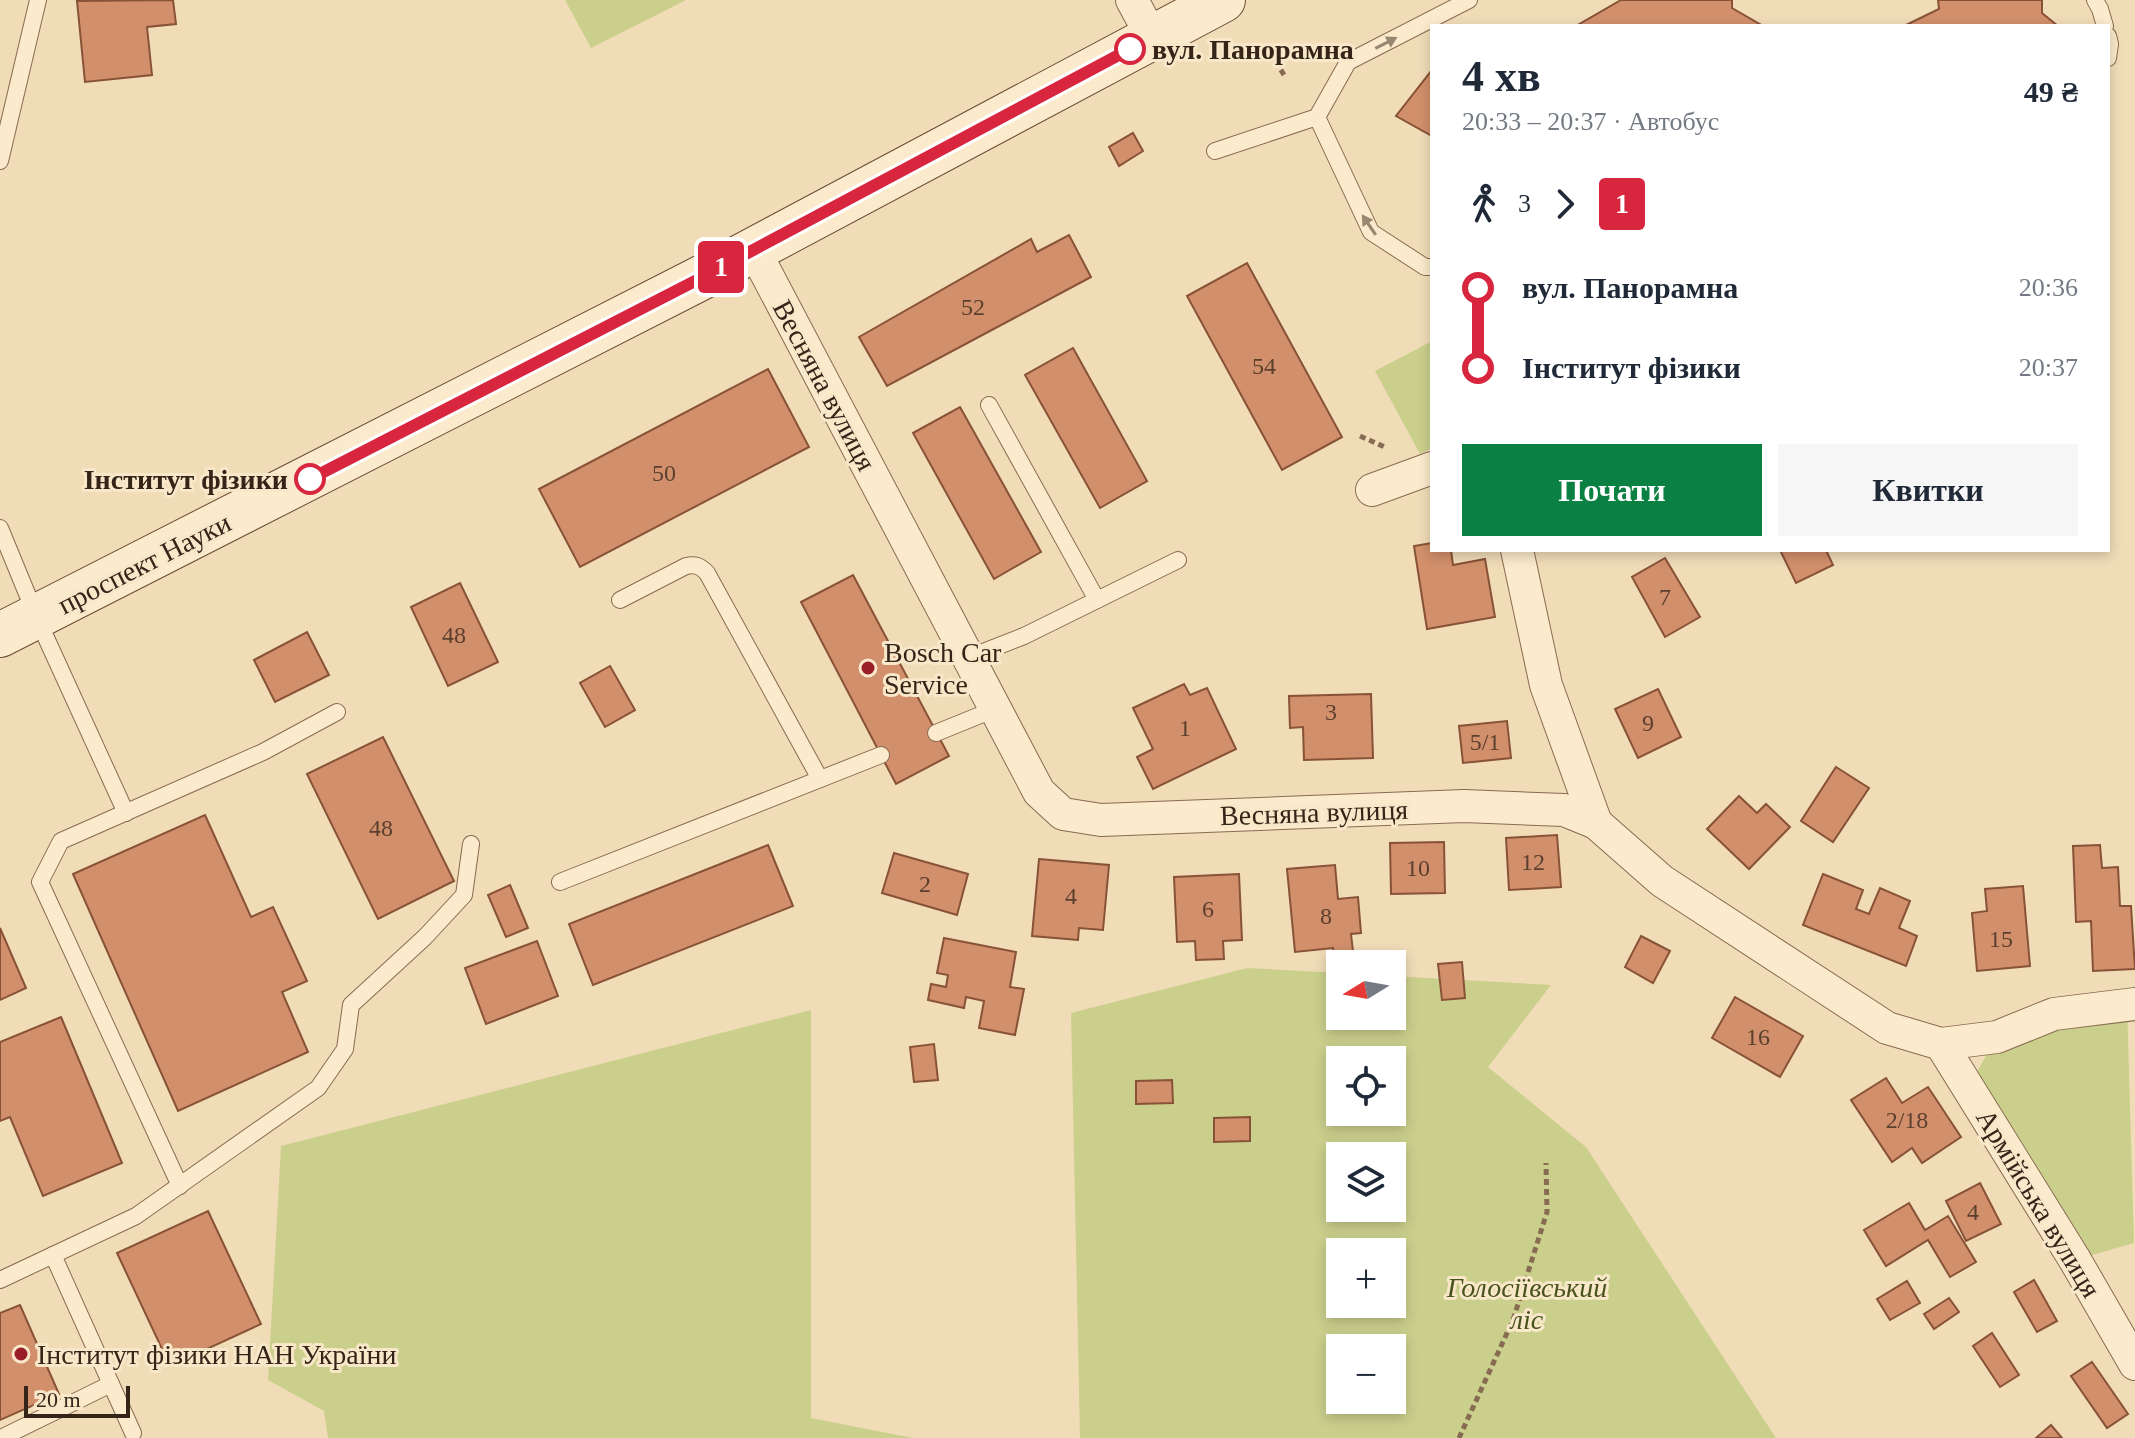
<!DOCTYPE html>
<html lang="uk">
<head>
<meta charset="utf-8">
<style>
	:root { --surface:#fff; --page:#f6f6f7; --text:#1f2937; --muted:#747a83; --accent:#0b8043 }
	body { margin:0; font-family:"Times New Roman",serif; background:var(--page); color:var(--text); height:100vh; display:flex; flex-direction:column; font-size:30px; white-space:nowrap }
	* { box-sizing:border-box; margin:0 }
	p { font-size:26px; color:var(--muted) }
	.icon { flex:none; width:44px; height:44px; fill:none; stroke:currentColor; stroke-width:2; stroke-linecap:round; stroke-linejoin:round }
	.map { position:relative; flex:1; overflow:hidden }
	.side { position:absolute; left:1430px; top:24px; width:680px; height:528px; display:flex; flex-direction:column; background:var(--surface); border-radius:0px; box-shadow:0 4px 12px #0003 }
	.side>* { flex:none }
	.badge { padding:0 16px; border-radius:6px; font-size:28px; line-height:52px }
	.needle { width:52px; rotate:259deg }
	.tools { position:absolute; left:1326px; top:950px; display:grid; gap:16px }
	.tools a { display:grid; place-items:center; width:80px; height:80px; border-radius:0px; background:var(--surface); box-shadow:0 4px 12px #0003; font-size:40px }
	.scale { position:absolute; left:24px; bottom:20px; width:106px; box-sizing:border-box; padding-left:8px; border:4px solid #352519; border-top:0; font-size:22px; line-height:28px; white-space:nowrap; color:#352519; -webkit-text-stroke:6px #f8e7c8; paint-order:stroke }
	.map>.badge { position:absolute; translate:-50% -50%; box-shadow:0 0 0 4px #fff }
	.legs { display:flex; align-items:center; gap:12px; height:88px; padding:0 32px; font-size:26px }
	.legs p { margin-inline-start:auto }
	.overview { display:flex; align-items:center; justify-content:space-between; height:136px; padding:0 32px }
	h1 { font-size:44px; font-weight:800; line-height:60px }
	.cta { display:flex; gap:16px; margin-top:auto; padding:16px 32px }
	.cta a { flex:1; height:92px; border-radius:0px; background:var(--accent); color:#fff; font-size:32px; font-weight:800; line-height:92px; text-align:center }
	.cta a+a { background:var(--page); color:var(--text) }
	ul { padding:0 32px; list-style:none }
	li { display:flex; align-items:center; gap:28px; height:80px; font-size:30px }
	li i { display:grid; place-items:center; width:12px; height:100%; margin:0 10px; background:currentColor }
	li i::after { content:''; width:20px; height:20px; margin:-10px; border:6px solid; border-radius:50%; background:var(--surface) }
	li p { margin-inline-start:auto }
	li:first-child i { background:linear-gradient(#0000 50%,currentColor 0) }
	li:last-child i { background:linear-gradient(currentColor 50%,#0000 0) }
	.map>svg:first-child { display:block }
	.green { fill:#cbcf8c; fill-rule:evenodd }
	.building { fill:#d28f6b; stroke:#885237; stroke-width:2 }
	.lines { fill:none; stroke-linecap:round; stroke-linejoin:round }
	.service-casing { stroke:#876b52; stroke-width:18 }
	.minor-casing { stroke:#876b52; stroke-width:34 }
	.secondary-casing { stroke:#694c36; stroke-width:46 }
	.path { stroke:#876b52; stroke-width:5; stroke-dasharray:6 4; stroke-linecap:butt }
	.service { stroke:#fbeacb; stroke-width:16 }
	.minor { stroke:#fbeacb; stroke-width:32 }
	.secondary { stroke:#fbeacb; stroke-width:44 }
	.oneway { fill:#988872 }
	.line-1-casing { stroke:#fff; stroke-width:18 }
	.line-1 { stroke:#d7263d; stroke-width:12 }
	.stop-1-dot { fill:#fff; stroke:#d7263d; stroke-width:4 }
	.poi-dot { fill:#9a1e27; stroke:#f8e7c8; stroke-width:3 }
	.labels { text-anchor:middle; stroke-width:6; stroke-linejoin:round; paint-order:stroke }
	.number-label { font-size:24px; fill:#5c402e }
	.stop-label { font-size:28px; font-weight:bold; fill:#352519; stroke:#f8e7c8; text-anchor:start }
	.street-label { font-size:28px; fill:#352519; stroke:#f8e7c8 }
	.poi-label { font-size:28px; fill:#352519; stroke:#f8e7c8; text-anchor:start }
	.park-label { font-size:28px; font-style:italic; fill:#49531e; stroke:#f8e7c8 }
</style>
</head>
<body>
<div class="map">
<svg width="2135" height="1438" viewBox="0 0 2135 1438">
	<rect width="100%" height="100%" fill="#f1dcb8"/>
	<g class="green">
		<polygon points="565,0 686,0 591,48"/>
		<polygon points="1432,341 1432,448 1420,454 1375,371"/>
		<path d="M1247,968L1340,973V1016H1392V976L1551,985L1488,1067L1586,1147L1776,1438H1080L1071,1013ZM1340,1060H1392V1112H1340ZM1340,1156H1392V1208H1340ZM1340,1252H1392V1304H1340ZM1340,1348H1392V1400H1340Z"/>
		<polygon points="2127,1005 2134,1243 2075,1260 1968,1087 1997,1037"/>
		<polygon points="811,1010 811,1418 913,1438 328,1438 324,1411 268,1380 281,1146"/>
	</g>
	<g class="building">
		<polygon points="173,0 176,24 147,27 152,75 85,82 77,1"/>
		<polygon points="1621,0 1732,0 1732,8 1763,26 1576,26"/>
		<polygon points="1938,0 2042,0 2042,13 2058,26 1904,26 1939,9"/>
		<polygon points="1432,70 1432,136 1396,116"/>
		<polygon points="1133,133 1143,151 1119,166 1109,147"/>
		<polygon points="1069,235 1091,277 887,386 859,337 1031,239 1037,252"/>
		<polygon points="1247,263 1342,437 1282,470 1187,296"/>
		<polygon points="1073,348 1147,481 1100,508 1025,375"/>
		<polygon points="768,369 809,447 580,567 539,489"/>
		<polygon points="960,407 1041,552 994,579 913,433"/>
		<polygon points="1432,543 1432,550 1451,550 1453,565 1485,559 1495,617 1427,629 1414,546"/>
		<polygon points="1780,550 1826,550 1833,565 1796,583"/>
		<polygon points="1665,558 1700,617 1665,637 1632,577"/>
		<polygon points="853,575 949,756 896,784 801,602"/>
		<polygon points="460,583 498,662 448,686 411,607"/>
		<polygon points="307,632 329,675 275,702 254,660"/>
		<polygon points="610,666 635,710 605,727 580,683"/>
		<polygon points="1184,684 1190,695 1207,688 1236,749 1153,789 1137,757 1153,749 1133,708"/>
		<polygon points="1658,689 1681,737 1638,758 1615,709"/>
		<polygon points="1371,694 1373,758 1304,760 1303,727 1290,728 1289,696"/>
		<polygon points="1507,721 1511,758 1463,763 1459,726"/>
		<polygon points="383,737 454,881 378,919 307,774"/>
		<polygon points="1836,767 1869,788 1833,842 1801,821"/>
		<polygon points="1739,796 1757,813 1766,804 1790,827 1749,869 1707,829"/>
		<polygon points="205,815 251,917 273,907 307,981 282,992 308,1052 178,1111 73,874"/>
		<polygon points="1557,835 1561,887 1509,890 1506,838"/>
		<polygon points="1444,842 1445,893 1391,894 1390,843"/>
		<polygon points="768,845 793,906 593,985 569,924"/>
		<polygon points="2100,845 2102,868 2118,867 2120,906 2131,906 2135,969 2093,971 2091,921 2076,922 2073,846"/>
		<polygon points="894,853 968,874 957,915 882,893"/>
		<polygon points="1039,859 1109,865 1103,930 1079,928 1078,940 1032,936"/>
		<polygon points="1335,865 1338,899 1358,897 1361,933 1351,934 1354,960 1334,962 1333,948 1295,952 1287,869"/>
		<polygon points="1239,874 1242,940 1223,941 1224,959 1196,960 1195,941 1177,942 1174,877"/>
		<polygon points="1823,874 1863,890 1856,909 1869,914 1880,888 1910,901 1899,928 1917,936 1906,966 1803,925"/>
		<polygon points="510,885 528,928 506,937 488,895"/>
		<polygon points="2023,886 2030,966 1977,971 1972,913 1987,911 1985,889"/>
		<polygon points="0,928 26,988 0,1000"/>
		<polygon points="1641,936 1670,951 1653,983 1625,967"/>
		<polygon points="944,938 1016,952 1010,987 1024,989 1015,1035 979,1028 984,1001 966,997 964,1008 928,1000 931,984 946,987 948,975 937,973"/>
		<polygon points="537,941 558,996 486,1024 465,968"/>
		<polygon points="1462,962 1465,998 1442,1000 1438,964"/>
		<polygon points="1735,997 1803,1036 1780,1077 1712,1038"/>
		<polygon points="61,1017 122,1163 43,1196 10,1117 0,1121 0,1042"/>
		<polygon points="934,1044 938,1080 914,1082 910,1047"/>
		<polygon points="1886,1078 1902,1103 1928,1087 1961,1137 1922,1163 1912,1148 1892,1162 1851,1100"/>
		<polygon points="1172,1080 1173,1103 1136,1104 1136,1081"/>
		<polygon points="1250,1117 1250,1141 1214,1142 1214,1118"/>
		<polygon points="1980,1183 2001,1224 1966,1241 1946,1201"/>
		<polygon points="1909,1203 1925,1230 1948,1216 1976,1262 1950,1277 1928,1240 1886,1266 1864,1230"/>
		<polygon points="208,1211 261,1324 170,1366 117,1253"/>
		<polygon points="2034,1280 2057,1321 2037,1332 2014,1292"/>
		<polygon points="1907,1281 1920,1303 1890,1320 1877,1299"/>
		<polygon points="1949,1298 1959,1312 1934,1329 1924,1314"/>
		<polygon points="20,1305 59,1394 0,1420 0,1313"/>
		<polygon points="1992,1333 2019,1375 2000,1387 1973,1346"/>
		<polygon points="2092,1362 2128,1414 2107,1428 2071,1376"/>
		<polygon points="2051,1425 2062,1438 2036,1438"/>
	</g>
	<g class="lines">
		<g class="service-casing">
			<g id="service">
				<polyline points="2095,0 2100,9 2105,26"/>
				<polyline points="2108,36 2110,44 2108,58"/>
				<polyline points="1317,117 1371,232 1425,267 1432,267"/>
				<polyline points="1215,151 1317,117 1348,62 1469,0"/>
				<polyline points="0,161 38,0"/>
				<polyline points="989,405 1097,600"/>
				<polyline points="0,528 37,618 126,813"/>
				<path d="M620,600L686,566C696,564 700,566 707,573L820,779"/>
				<polyline points="968,658 1024,636 1178,560"/>
				<polyline points="936,733 995,709"/>
				<polyline points="560,882 881,755"/>
				<polyline points="180,1186 40,882 61,841 263,752 337,712"/>
				<polyline points="53,1255 133,1433"/>
				<polyline points="0,1280 136,1216 318,1088 345,1049 351,1005 425,937 464,895 471,844"/>
				<polyline points="1,1438 111,1384"/>
			</g>
		</g>
		<g class="minor-casing">
			<g id="minor">
				<polyline points="1132,0 1152,37"/>
				<polyline points="754,250 1039,792 1063,814 1101,820 1464,806 1564,810 1596,823 1662,881 1887,1028 1941,1044 1997,1037 2054,1014 2135,1004"/>
				<polyline points="1372,490 1432,468"/>
				<polyline points="1517,550 1546,685 1596,823"/>
				<polyline points="1941,1044 2075,1260 2135,1364"/>
			</g>
		</g>
		<g class="secondary-casing">
			<polyline id="secondary" points="0,635 697,280 1223,0"/>
		</g>
		<g class="path">
			<polyline points="1270,53 1286,78"/>
			<polyline points="1360,436 1387,448"/>
			<polyline points="1459,1438 1513,1320 1547,1212 1546,1163"/>
		</g>
		<use href="#service" class="service"/>
		<use href="#minor" class="minor"/>
		<use href="#secondary" class="secondary"/>
	</g>
	<defs><path id="oneway-solid" d="M-6-.8H1V-3.2L6.5 0L1 3.2V.8H-6Z" transform="scale(2)"/></defs>
	<g class="oneway">
		<use href="#oneway-solid" transform="translate(1386 43) rotate(-27)"/>
		<use href="#oneway-solid" transform="translate(1369 225) rotate(-124)"/>
	</g>
	<g class="lines">
		<g class="line-1-casing">
			<polyline id="line-1" points="310,479 697,280 1130,49"/>
		</g>
		<use href="#line-1" class="line-1"/>
	</g>
	<g class="stop-1-dot">
		<circle cx="1130" cy="49" r="14"/>
		<circle cx="310" cy="479" r="14"/>
	</g>
	<g class="poi-dot">
		<circle cx="868" cy="668" r="8"/>
		<circle cx="21" cy="1354" r="8"/>
	</g>
	<g class="labels">
		<g class="number-label">
			<text x="973" y="315">52</text>
			<text x="1264" y="374">54</text>
			<text x="664" y="481">50</text>
			<text x="1665" y="605">7</text>
			<text x="454" y="643">48</text>
			<text x="1331" y="720">3</text>
			<text x="1648" y="731">9</text>
			<text x="1185" y="736">1</text>
			<text x="1485" y="750">5/1</text>
			<text x="381" y="836">48</text>
			<text x="1533" y="870">12</text>
			<text x="1418" y="876">10</text>
			<text x="925" y="892">2</text>
			<text x="1071" y="904">4</text>
			<text x="1208" y="917">6</text>
			<text x="1326" y="924">8</text>
			<text x="2001" y="947">15</text>
			<text x="1758" y="1045">16</text>
			<text x="1907" y="1128">2/18</text>
			<text x="1973" y="1220">4</text>
		</g>
		<g class="stop-label">
			<text x="1152" y="59">вул. Панорамна</text>
			<text x="288" y="489" text-anchor="end">Інститут фізики</text>
		</g>
		<g class="street-label">
			<text transform="translate(825 385) rotate(62)" y="10">Весняна вулиця</text>
			<text transform="translate(144 563) rotate(-27)" y="10">проспект Науки</text>
			<text transform="translate(1314 812) rotate(-2)" y="10">Весняна вулиця</text>
			<text transform="translate(2039 1203) rotate(59)" y="10">Армійська вулиця</text>
		</g>
		<g class="poi-label">
			<text x="884" y="662">Bosch Car<tspan x="884" dy="32">Service</tspan></text>
			<text x="37" y="1364">Інститут фізики НАН України</text>
		</g>
		<g class="park-label">
			<text x="1527" y="1297">Голосіївський<tspan x="1527" dy="32">ліс</tspan></text>
		</g>
	</g>
</svg>
<div class="tools">
<a><svg class="needle" viewBox="-14 -14 28 28"><path d="M0-13l5 13h-10z" fill="#e53935"/><path d="M0 13l5-13h-10z" fill="#747a83"/></svg></a>
<a><svg class="icon" aria-label="locate" viewBox="0 0 24 24"><circle cx="12" cy="12" r="6"/><path d="M12 2v4M12 18v4M2 12h4M18 12h4"/></svg></a>
<a><svg class="icon" aria-label="layers" viewBox="0 0 24 24"><path d="M12 4l9 5-9 5-9-5zM3 14l9 5 9-5"/></svg></a>
<a>+</a>
<a>−</a>
</div>
<div class="scale">20 m</div>
<b class="badge" style="left:721px;top:267px;background:#d7263d;color:#fff">1</b>
<section class="side">
<div class="overview"><div><h1>4 хв</h1><p>20:33 – 20:37 · Автобус</p></div><b>49 ₴</b></div>
<div class="legs"><svg class="icon" aria-label="walk" viewBox="0 0 24 24"><circle cx="13" cy="4" r="2"/><path d="M13 8l-2 6 4 7M11 14l-3 7M7 12l3-4h3l4 4"/></svg>3<svg class="icon" aria-label="forward" viewBox="0 0 24 24"><path d="M9 5l7 7-7 7"/></svg><b class="badge" style="background:#d7263d;color:#fff">1</b></div>
<ul>
<li><i style="color:#d7263d"></i><b>вул. Панорамна</b><p>20:36</p></li>
<li><i style="color:#d7263d"></i><b>Інститут фізики</b><p>20:37</p></li>
</ul>
<div class="cta"><a>Почати</a><a>Квитки</a></div>
</section>
</div>
</body>
</html>
